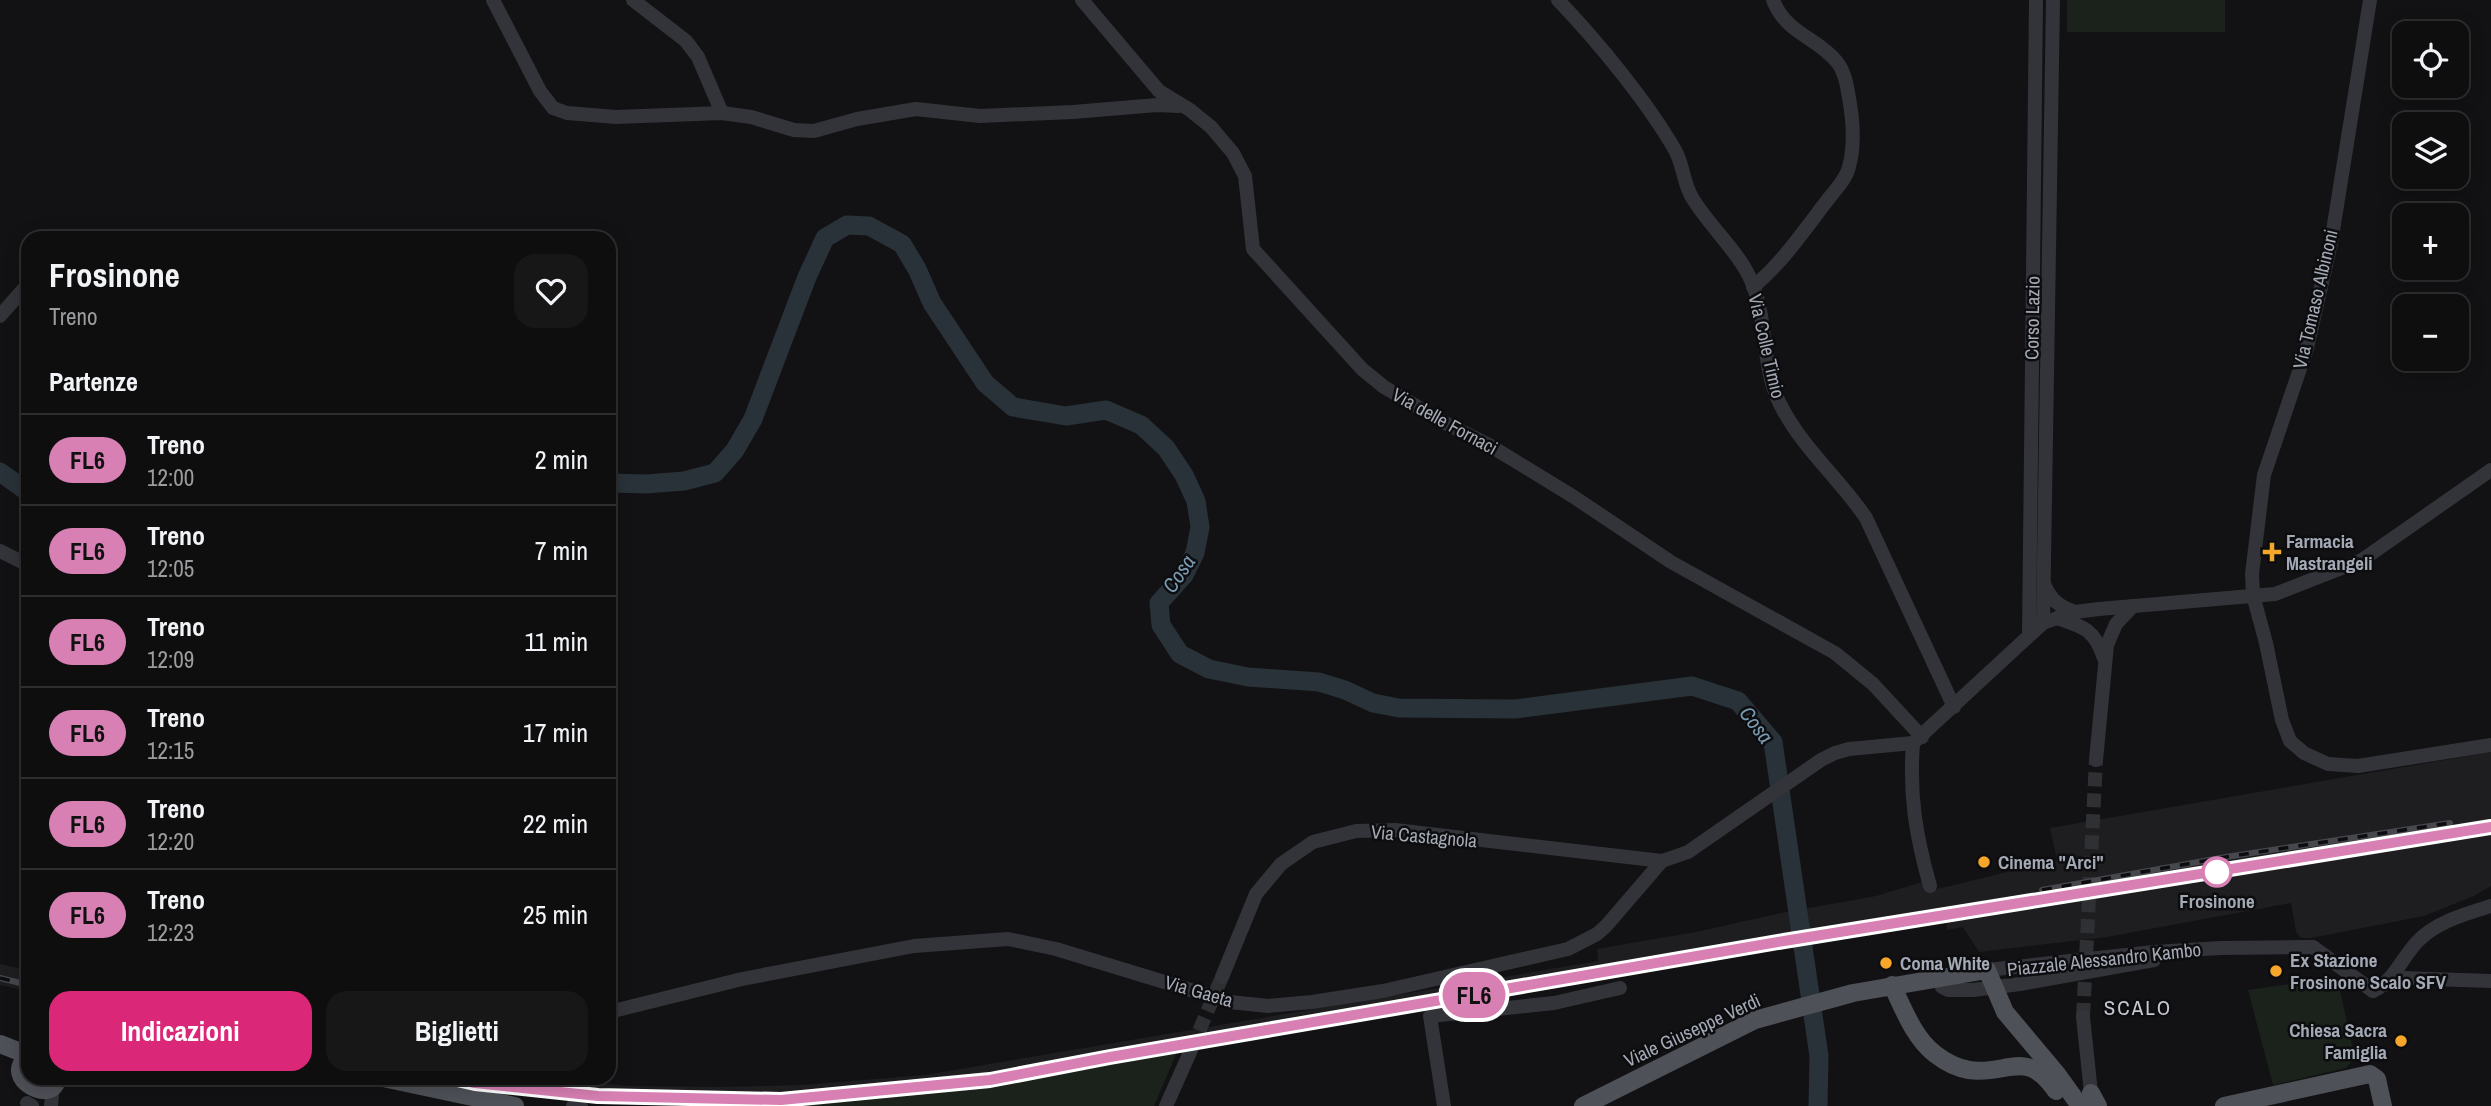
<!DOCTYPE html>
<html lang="it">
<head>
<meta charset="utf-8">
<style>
	:root { --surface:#0e0e0f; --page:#171718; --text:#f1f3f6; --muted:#9b9c9e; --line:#2e2e2f; --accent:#db2777 }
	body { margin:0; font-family:"Archivo Narrow",sans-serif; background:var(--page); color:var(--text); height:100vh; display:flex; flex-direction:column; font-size:26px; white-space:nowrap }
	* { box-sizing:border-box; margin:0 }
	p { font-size:23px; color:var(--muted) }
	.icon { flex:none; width:38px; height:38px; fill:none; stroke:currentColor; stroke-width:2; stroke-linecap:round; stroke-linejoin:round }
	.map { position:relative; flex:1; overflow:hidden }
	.drawer { position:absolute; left:21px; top:231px; width:595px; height:854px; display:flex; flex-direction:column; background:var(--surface); border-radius:21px; box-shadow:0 4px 18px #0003,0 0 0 2px var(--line) }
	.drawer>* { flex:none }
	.badge { padding:0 14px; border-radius:23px; font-size:24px; line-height:46px }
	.buttons { position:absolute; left:2392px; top:21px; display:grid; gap:14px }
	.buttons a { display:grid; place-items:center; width:77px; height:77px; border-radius:14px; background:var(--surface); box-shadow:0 4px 18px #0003,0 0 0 2px var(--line); font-size:35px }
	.map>.badge { position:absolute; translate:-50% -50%; box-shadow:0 0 0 4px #fff }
	h2 { padding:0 28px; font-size:26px; line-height:63px }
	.round { display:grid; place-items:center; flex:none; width:74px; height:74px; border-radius:21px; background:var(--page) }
	.overview { display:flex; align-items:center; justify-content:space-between; height:119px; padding:0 28px }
	h1 { font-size:33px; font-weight:700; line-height:52px }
	.primary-button { display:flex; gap:14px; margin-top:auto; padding:14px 28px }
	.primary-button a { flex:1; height:80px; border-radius:21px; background:var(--accent); color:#fff; font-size:28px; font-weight:700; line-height:80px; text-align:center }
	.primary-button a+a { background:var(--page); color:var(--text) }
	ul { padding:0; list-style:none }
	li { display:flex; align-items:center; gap:21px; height:91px; padding:0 28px; border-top:2px solid var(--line) }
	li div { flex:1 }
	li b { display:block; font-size:26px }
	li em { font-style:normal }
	li .badge { min-width:77px; font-weight:700; text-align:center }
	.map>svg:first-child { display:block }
	.built { fill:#1e1e21 }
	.green { fill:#1a221b }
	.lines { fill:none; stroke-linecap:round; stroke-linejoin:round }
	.river { stroke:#283238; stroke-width:19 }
	.minor-tunnel { stroke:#2f3034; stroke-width:14; stroke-dasharray:14 7; stroke-linecap:butt }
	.minor { stroke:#333439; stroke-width:14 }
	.major { stroke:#4f5158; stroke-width:18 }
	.rail-casing { stroke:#46484e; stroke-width:6 }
	.rail { stroke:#0d0d0f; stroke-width:3.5; stroke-dasharray:10; stroke-linecap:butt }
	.line-casing { stroke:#fff; stroke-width:16 }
	.line { stroke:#d880b4; stroke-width:10 }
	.poi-dot { fill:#f6a628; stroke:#0d0d0f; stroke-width:2.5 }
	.stop-dot { fill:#fff; stroke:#d880b4; stroke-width:3.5 }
	.labels { text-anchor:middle; stroke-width:5; stroke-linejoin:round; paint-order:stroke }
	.street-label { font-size:19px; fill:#a3a9b5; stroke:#0d0d0f }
	.poi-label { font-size:19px; font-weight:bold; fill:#a3a9b5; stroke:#0d0d0f; text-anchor:start }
	.stop-label { font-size:19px; font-weight:bold; fill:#a3a9b5; stroke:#0d0d0f }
	.water-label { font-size:21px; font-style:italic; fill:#799ab1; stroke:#0d0d0f }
	.neighbourhood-label { font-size:21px; letter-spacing:2px; fill:#c4c8d1; stroke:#0d0d0f }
</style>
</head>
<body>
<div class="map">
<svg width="2491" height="1106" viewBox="0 0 2491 1106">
	<rect width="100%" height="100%" fill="#121214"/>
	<g class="built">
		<polygon points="2491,752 2491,886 2474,896 2424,916 2311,938 2301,938 2296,932 2291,903 2107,937 1979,952 1963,927 1947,930 1946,923 1828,941 1821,940 1228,1044 927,1092 804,1103 719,1106 627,1104 534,1095 436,1078 550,1078 628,1086 719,1087 803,1085 925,1075 1598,961 1597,949 1608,947 1696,932 1781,913 1876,896 1922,882 1929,891 2057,860 2050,828"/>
		<polygon points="0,964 28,970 28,991 0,985"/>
	</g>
	<g class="green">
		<rect x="2067" y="0" width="158" height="32"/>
		<polygon points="2337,977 2355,1058 2346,1068 2273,1085 2248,990"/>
		<polygon points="1177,1052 1154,1106 719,1106 804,1103 927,1092"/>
	</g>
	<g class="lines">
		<g class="river">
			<polyline points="0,472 28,492"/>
			<polyline points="609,483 646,484 684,481 715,473 735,450 753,419 807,277 825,238 847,225 869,226 902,244 917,269 932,303 985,383 1013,407 1066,416 1106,410 1141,425 1166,448 1184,475 1196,501 1200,527 1195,553 1184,575 1159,603 1161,625 1180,654 1209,669 1248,677 1319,682 1345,690 1373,703 1399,708 1515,709 1692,686 1738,701 1773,742 1819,1056 1818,1106"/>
		</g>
		<g class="minor-tunnel">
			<polyline points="2083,1017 2096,760"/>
			<polyline points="1191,1050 1222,977"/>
		</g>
		<g class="minor">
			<polyline points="493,0 540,91 553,108 567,113 616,117 722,113 751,117 794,130 814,131 857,119 916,109 980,116 1073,112 1157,105 1179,106"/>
			<polyline points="633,0 686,41 698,57 722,113"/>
			<polyline points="1082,0 1159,91 1190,110 1211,127 1233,153 1245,176 1253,249 1362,369 1384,387 1443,422 1489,445 1574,497 1671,562 1835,653 1873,684 1922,737"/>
			<path d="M1558,0C1598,42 1646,100 1675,150C1684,166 1683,184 1693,199C1708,224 1738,252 1749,276C1769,316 1760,365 1780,404C1802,448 1839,478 1866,518L1954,707"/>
			<polyline points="2370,0 2331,243 2307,348 2264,475 2252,574 2253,595 2266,643 2282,720 2290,741 2304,753 2328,764 2358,766 2491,745"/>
			<path d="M1753,287C1782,263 1803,232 1826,202C1834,191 1846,180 1849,167C1855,145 1853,120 1849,98C1847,86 1845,72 1837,62C1817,37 1786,34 1773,0"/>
			<polyline points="0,316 28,284"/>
			<polyline points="0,551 28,565"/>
			<path d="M2044,584C2051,600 2058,606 2075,612"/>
			<path d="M2057,618C2084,627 2094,629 2104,658"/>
			<polyline points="2043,623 2053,0"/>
			<polyline points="2029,635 2036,0"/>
			<path d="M1913,743C1909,796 1916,836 1930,886"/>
			<polyline points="2096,760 2107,645 2116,624 2133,606"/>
			<path d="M1987,970L2154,952L2221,948L2313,947L2373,991C2393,982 2402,958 2417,942C2436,922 2465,914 2491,906"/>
			<polyline points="1222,977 1256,894 1281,864 1313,842 1356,831 1395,830 1662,861"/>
			<polyline points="1937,977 1942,987 1948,990 1973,990 2020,984 2154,960"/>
			<polyline points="2384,985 2402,978 2491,981"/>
			<polyline points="609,1012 742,979 914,946 1008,939 1056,949 1230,1002 1268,1006 1312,1002 1383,991 1568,949 1597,934 1606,926 1662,861 1688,852 1821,760 1835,753 1849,749 1913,743 2043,623 2075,612 2099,609 2275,594 2362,560 2491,470"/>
			<polyline points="2083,1017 2092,1102"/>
			<polyline points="27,1103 32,1106"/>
			<polyline points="51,1106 52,1095"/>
			<polyline points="573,1106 581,1106"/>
			<polyline points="1166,1106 1191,1050"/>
			<polyline points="1444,1106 1430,1016 1554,1003 1620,988"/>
		</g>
		<g class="major">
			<path d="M1892,985C1903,1008 1914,1038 1935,1054C1944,1061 1957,1068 1969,1070C2007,1076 2026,1047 2056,1091"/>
			<polyline points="0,1044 28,1055"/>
			<path d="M28,1057C0,1079 55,1106 57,1078"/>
			<polyline points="383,1078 515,1106"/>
			<polyline points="2091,1093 2098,1106"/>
			<polyline points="1583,1106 1755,1020 1853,993 1987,970 2005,1012 2057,1074 2080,1106"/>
			<polyline points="2224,1106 2370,1074 2377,1079 2383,1106"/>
		</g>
		<g class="rail-casing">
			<g id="rail">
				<polyline points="2042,890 2226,857 2450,823"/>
				<polyline points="0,978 28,985"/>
				<polyline points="453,1078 475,1083 598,1095 781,1100 990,1080 1110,1057 1785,941 2491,827"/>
			</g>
		</g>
		<use href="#rail" class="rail"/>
	</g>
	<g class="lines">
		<g class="line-casing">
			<polyline id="line" points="453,1078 475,1083 598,1096 781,1100 990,1080 1110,1057 1784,941 2491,827"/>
		</g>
		<use href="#line" class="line"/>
	</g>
	<g class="poi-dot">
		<path d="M2268.5 541.5h7v7h7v7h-7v7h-7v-7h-7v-7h7z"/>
		<circle cx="1984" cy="862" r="7"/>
		<circle cx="1886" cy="963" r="7"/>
		<circle cx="2276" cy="971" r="7"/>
		<circle cx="2401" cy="1041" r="7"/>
	</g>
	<circle class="stop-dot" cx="2217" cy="872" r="14"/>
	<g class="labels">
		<g class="street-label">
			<text transform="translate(2315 299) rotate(-77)" y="7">Via Tomaso Albinoni</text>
			<text transform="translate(2032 318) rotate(-89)" y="7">Corso Lazio</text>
			<text transform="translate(1767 346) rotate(77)" y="7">Via Colle Timio</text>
			<text transform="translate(1445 421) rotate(29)" y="7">Via delle Fornaci</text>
			<text transform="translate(1424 836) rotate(5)" y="7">Via Castagnola</text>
			<text transform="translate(2104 959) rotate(-6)" y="7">Piazzale Alessandro Kambo</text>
			<text transform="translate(1199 991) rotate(16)" y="7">Via Gaeta</text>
			<text transform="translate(1692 1030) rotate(-25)" y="7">Viale Giuseppe Verdi</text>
		</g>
		<g class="poi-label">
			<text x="2286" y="548">Farmacia<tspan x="2286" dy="22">Mastrangeli</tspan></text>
			<text x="1998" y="869">Cinema "Arci"</text>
			<text x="2290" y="967">Ex Stazione<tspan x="2290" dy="22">Frosinone Scalo SFV</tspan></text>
			<text x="1900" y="970">Coma White</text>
			<text x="2387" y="1037" text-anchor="end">Chiesa Sacra<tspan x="2387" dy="22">Famiglia</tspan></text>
		</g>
		<g class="stop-label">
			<text x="2217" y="908">Frosinone</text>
		</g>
		<g class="water-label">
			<text transform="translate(1179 574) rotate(-56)" y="7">Cosa</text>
			<text transform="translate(1756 725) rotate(53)" y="7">Cosa</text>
		</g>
		<g class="neighbourhood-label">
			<text x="2138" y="1015">SCALO</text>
		</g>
	</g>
</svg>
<div class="buttons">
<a><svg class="icon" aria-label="locate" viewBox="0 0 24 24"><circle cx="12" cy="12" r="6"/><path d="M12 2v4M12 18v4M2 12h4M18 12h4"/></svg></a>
<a><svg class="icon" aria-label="layers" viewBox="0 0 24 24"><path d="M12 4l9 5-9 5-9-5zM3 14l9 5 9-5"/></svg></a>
<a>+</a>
<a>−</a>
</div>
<b class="badge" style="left:1474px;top:995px;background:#d880b4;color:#111">FL6</b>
<section class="drawer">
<div class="overview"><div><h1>Frosinone</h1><p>Treno</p></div><a class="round"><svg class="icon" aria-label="heart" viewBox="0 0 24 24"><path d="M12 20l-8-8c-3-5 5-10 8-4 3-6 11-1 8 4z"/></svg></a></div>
<h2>Partenze</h2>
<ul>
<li><span class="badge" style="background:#d880b4;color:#111">FL6</span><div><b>Treno</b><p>12:00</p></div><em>2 min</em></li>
<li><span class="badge" style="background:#d880b4;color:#111">FL6</span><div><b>Treno</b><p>12:05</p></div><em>7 min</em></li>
<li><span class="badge" style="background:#d880b4;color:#111">FL6</span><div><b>Treno</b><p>12:09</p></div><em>11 min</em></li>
<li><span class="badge" style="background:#d880b4;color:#111">FL6</span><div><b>Treno</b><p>12:15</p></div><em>17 min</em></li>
<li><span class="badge" style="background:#d880b4;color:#111">FL6</span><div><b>Treno</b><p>12:20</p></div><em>22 min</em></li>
<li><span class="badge" style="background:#d880b4;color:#111">FL6</span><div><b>Treno</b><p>12:23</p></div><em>25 min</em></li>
</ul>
<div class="primary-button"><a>Indicazioni</a><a>Biglietti</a></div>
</section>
</div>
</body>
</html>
